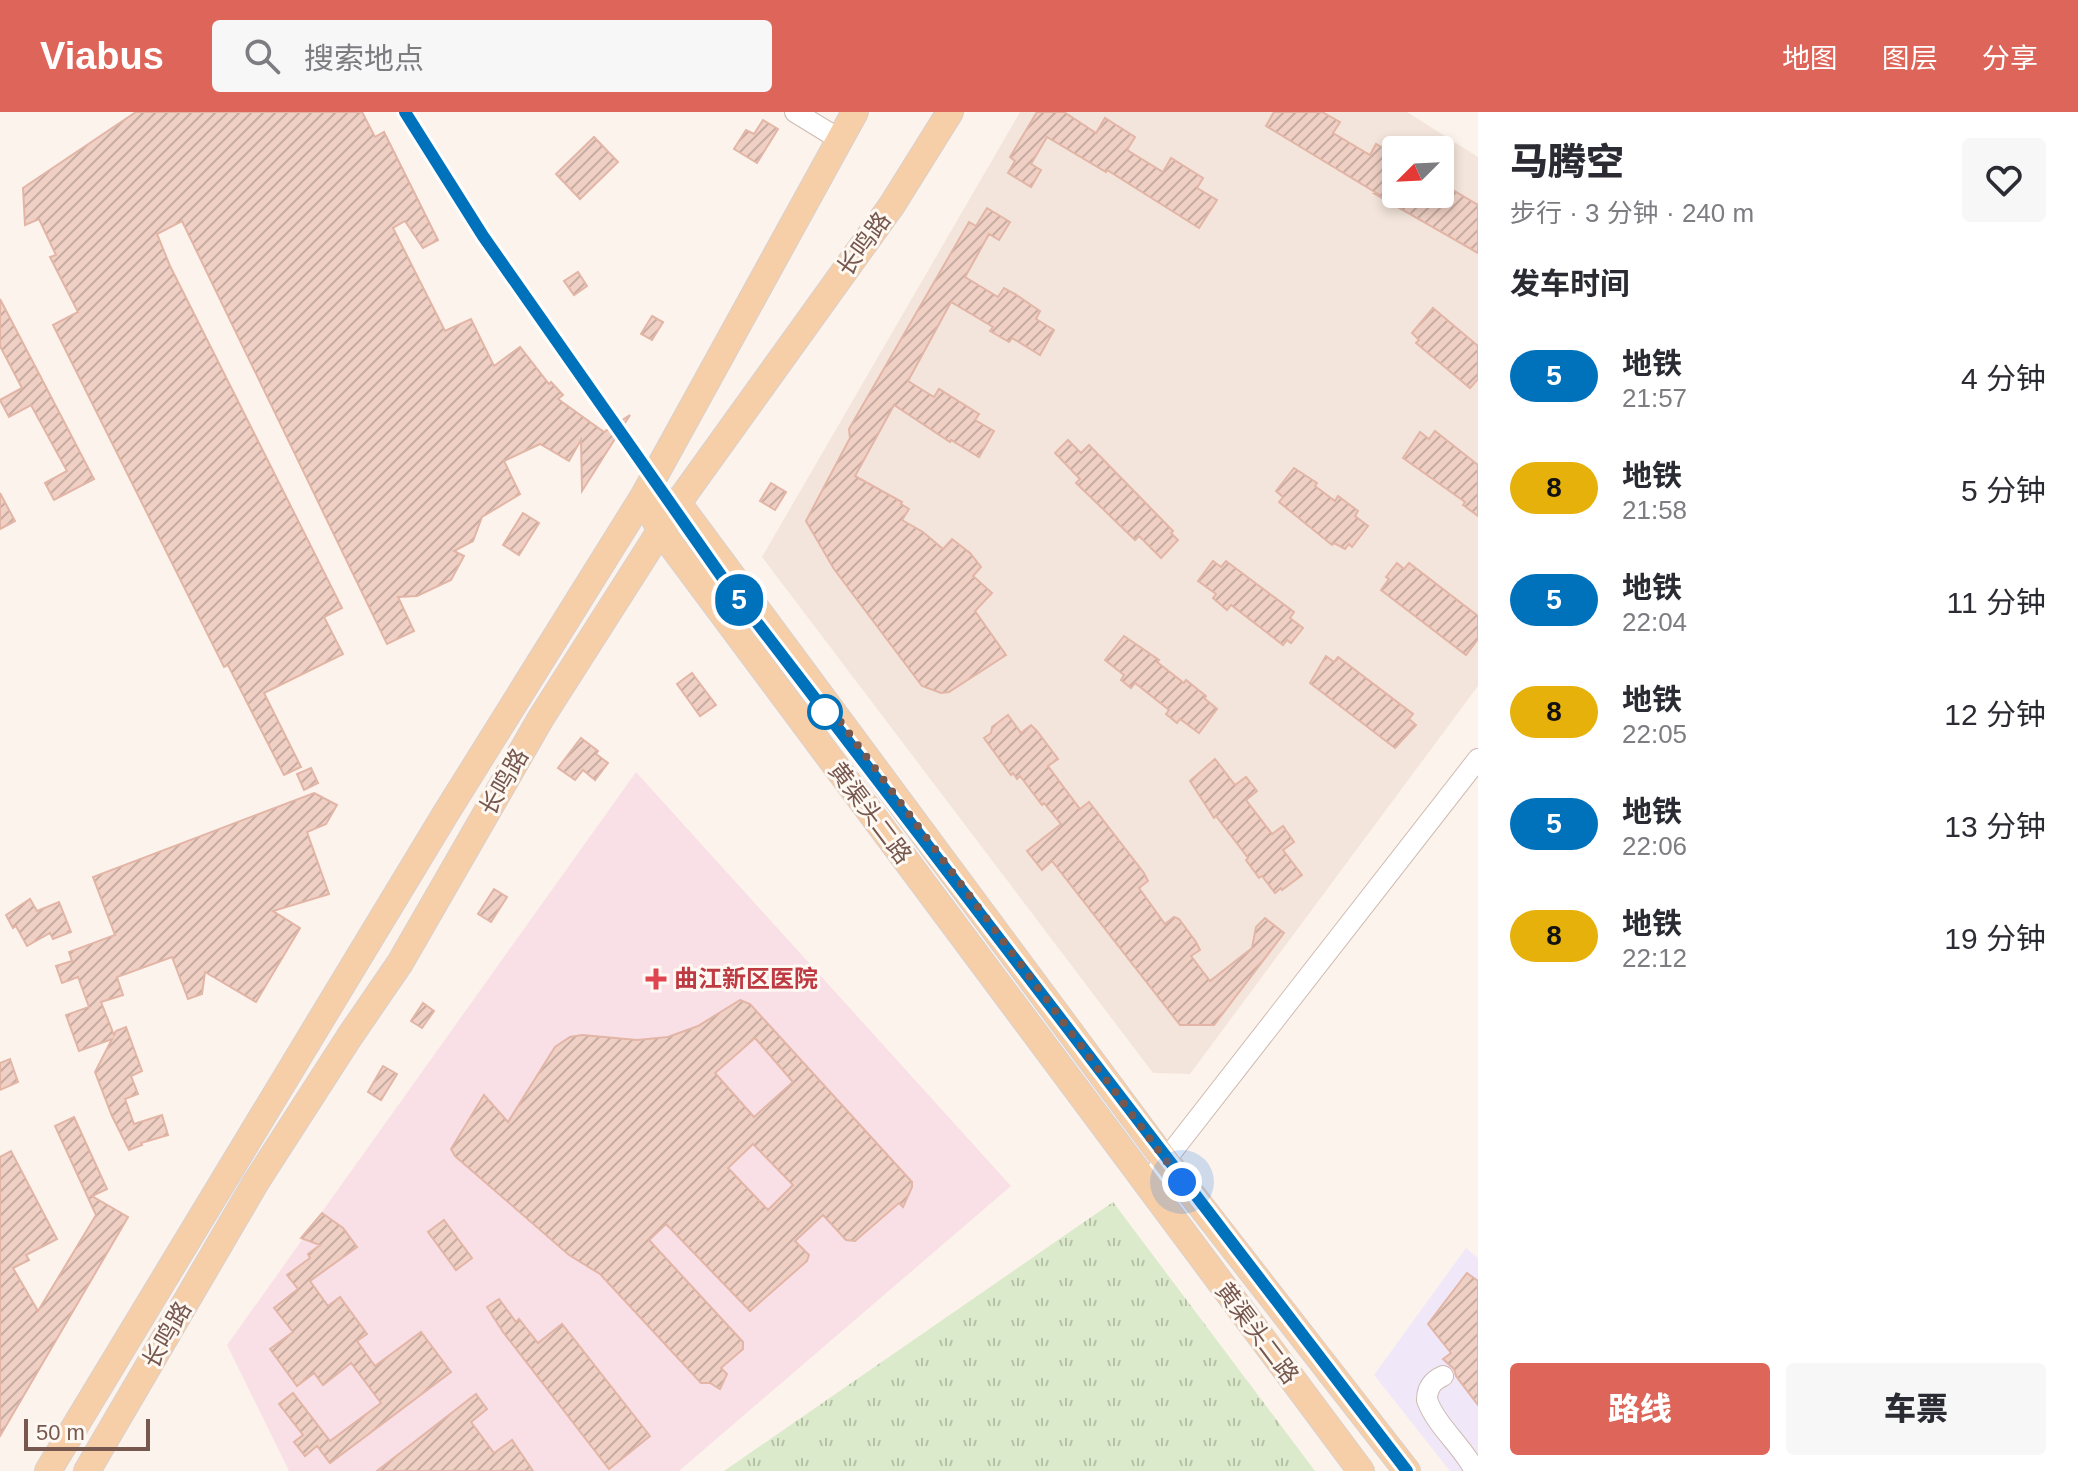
<!DOCTYPE html>
<html lang="zh">
<head>
<meta charset="utf-8">
<style>
	:root { --surface:#fff; --page:#f7f7f7; --text:#2b2b33; --muted:#7c7c81; --accent:#de6559 }
	body { margin:0; font-family:Helvetica,"Noto Sans SC",sans-serif; background:var(--page); color:var(--text); height:100vh; display:flex; flex-direction:column; font-size:30px; white-space:nowrap }
	* { box-sizing:border-box; margin:0 }
	p { font-size:26px; color:var(--muted) }
	.icon { flex:none; width:44px; height:44px; fill:none; stroke:currentColor; stroke-width:2; stroke-linecap:round; stroke-linejoin:round }
	.map { position:relative; flex:1; overflow:hidden }
	.details { display:flex; flex-direction:column; background:var(--surface); width:600px }
	.details>* { flex:none }
	.badge { padding:0 16px; border-radius:26px; font-size:28px; line-height:52px }
	.needle { width:52px; rotate:246deg }
	.fabs { position:absolute; left:1382px; top:24px; display:grid; gap:16px }
	.fabs a { display:grid; place-items:center; width:72px; height:72px; border-radius:8px; background:var(--surface); box-shadow:0 4px 12px #0003; font-size:40px }
	.scale { position:absolute; left:24px; bottom:20px; width:126px; box-sizing:border-box; padding-left:8px; border:4px solid #77584f; border-top:0; font-size:22px; line-height:28px; white-space:nowrap; color:#77584f; -webkit-text-stroke:6px #fef8f3; paint-order:stroke }
	.you { position:absolute; width:40px; height:40px; margin:-20px; border:6px solid #fff; border-radius:50%; background:#1a73e8; box-shadow:0 0 0 12px #1a73e833 }
	.map>.badge { position:absolute; translate:-50% -50%; box-shadow:0 0 0 4px #fff }
	h2 { padding:0 32px; font-size:30px; line-height:72px }
	.round { display:grid; place-items:center; flex:none; width:84px; height:84px; border-radius:8px; background:var(--page) }
	.summary { display:flex; align-items:center; justify-content:space-between; height:136px; padding:0 32px }
	h1 { font-size:38px; font-weight:800; line-height:60px }
	.button { display:flex; gap:16px; margin-top:auto; padding:16px 32px }
	.button a { flex:1; height:92px; border-radius:8px; background:var(--accent); color:#fff; font-size:32px; font-weight:800; line-height:92px; text-align:center }
	.button a+a { background:var(--page); color:var(--text) }
	ul { padding:0; list-style:none }
	li { display:flex; align-items:center; gap:24px; height:112px; padding:0 32px }
	li div { flex:1 }
	li b { display:block; font-size:30px }
	li em { font-style:normal }
	li .badge { min-width:88px; font-weight:700; text-align:center }
	header { display:flex; align-items:center; gap:48px; box-sizing:border-box; height:112px; padding:0 40px; background:var(--accent); color:#fff }
	header strong { font-size:38px }
	nav { display:flex; gap:44px; margin-inline-start:auto; font-size:28px }
	.search { width:560px; height:72px; background:var(--page); display:flex; align-items:center; gap:20px; box-sizing:border-box; padding:0 28px; border-radius:8px; color:var(--muted); font-size:30px }
	main { display:flex; flex:1; min-height:0 }
	.map>svg:first-child { display:block }
	.residential { fill:#f3e5db; fill-rule:evenodd }
	.education { fill:#f0e8f9 }
	.medical { fill:#f9e0e6 }
	.grass { fill:url(#grass-tufts) }
	.building { fill:url(#building-hatch); stroke:#e2b5a6; stroke-width:2; fill-rule:evenodd }
	.lines { fill:none; stroke-linecap:round; stroke-linejoin:round }
	.minor-casing { stroke:#cebab1; stroke-width:22 }
	.major-casing { stroke:#d9d0ce; stroke-width:28 }
	.minor { stroke:#fff; stroke-width:20 }
	.major { stroke:#f6cfa9; stroke-width:26 }
	.line-casing { stroke:#fff; stroke-width:18 }
	.line { stroke:#0072bc; stroke-width:12 }
	.walk { stroke:#77584f; stroke-width:8; stroke-dasharray:0 14.4 }
	.stop-dot { fill:#fff; stroke:#0072bc; stroke-width:4 }
	.health-dot { fill:#e0444e; stroke:#fef8f3; stroke-width:3 }
	.labels { text-anchor:middle; stroke-width:6; stroke-linejoin:round; paint-order:stroke }
	.street-label { font-size:24px; fill:#77584f; stroke:#fef8f3 }
	.health-label { font-size:24px; font-weight:bold; fill:#be3a42; stroke:#fef8f3; text-anchor:start }
</style>
</head>
<body>
<header>
<strong>Viabus</strong>
<div class="search"><svg class="icon" aria-label="search" viewBox="0 0 24 24"><circle cx="10" cy="10" r="6"/><path d="M15 15l6 6"/></svg>搜索地点</div>
<nav><a>地图</a><a>图层</a><a>分享</a></nav>
</header>
<main>
<div class="map">
<svg width="1478" height="1359" viewBox="0 0 1478 1359">
	<defs>
		<pattern id="grass-tufts" width="24" height="20" patternUnits="userSpaceOnUse" patternTransform="scale(2)"><rect width="24" height="20" fill="#dbeaca"/><path d="M3 7l-1-3M5 7V3M7 7l1-3M15 17l-1-3M17 17v-4M19 17l1-3" fill="none" stroke="#b6c0a6"/></pattern>
		<pattern id="building-hatch" width="6" height="6" patternUnits="userSpaceOnUse" patternTransform="scale(2)"><rect width="6" height="6" fill="#f0d0c5"/><path d="M-1 1l2-2M0 6l6-6M5 7l2-2" fill="none" stroke="#c7aca2"/></pattern>
	</defs>
	<rect width="100%" height="100%" fill="#fcf4ec"/>
	<path class="residential" d="M1020,0H1407L1478,45V574L1190,962L1153,961L762,445ZM1396,38H1440V82H1396Z"/>
	<polygon class="education" points="1466,1136 1478,1146 1478,1359 1450,1359 1374,1263"/>
	<polygon class="medical" points="636,660 1011,1074 679,1359 289,1359 227,1233"/>
	<polygon class="grass" points="1113,1090 1315,1359 724,1359"/>
	<g class="building">
		<polygon points="136,0 362,0 375,25 384,20 438,128 423,136 405,109 393,116 445,219 471,207 494,254 520,235 549,272 551,270 563,283 558,287 604,320 630,303 582,379 581,328 569,349 540,332 504,349 520,382 482,405 473,429 454,439 464,444 451,468 417,484 398,485 414,519 387,532 182,109 157,122 170,154 342,496 324,505 343,542 264,581 301,655 284,663 228,553 224,555 53,213 78,200 50,145 56,143 39,107 25,113 23,76"/>
		<polygon points="1037,0 1064,0 1096,21 1105,6 1135,25 1127,38 1163,60 1171,46 1203,66 1197,76 1217,88 1199,116 1107,58 1106,60 1047,25 1031,52 1041,58 1031,75 1008,61 1015,49 1010,45"/>
		<polygon points="1274,0 1322,0 1340,10 1333,21 1370,43 1376,32 1396,44 1396,82 1441,82 1446,74 1478,93 1478,141 1375,82 1378,82 1266,14"/>
		<polygon points="763,8 778,17 757,51 734,37 746,18 754,22"/>
		<polygon points="594,25 618,50 580,87 556,62"/>
		<polygon points="987,96 1010,110 999,128 989,122 965,165 998,185 1004,176 1015,182 1040,199 1036,207 1054,218 1040,243 1012,226 1009,230 990,219 993,215 951,190 908,269 934,285 939,277 979,302 975,308 994,319 979,345 951,328 950,330 894,293 855,364 902,390 901,392 909,397 902,408 923,420 943,437 952,427 970,441 981,455 973,464 992,481 975,499 1006,543 949,580 941,581 922,574 834,457 806,409 850,326 849,317 969,110 976,114"/>
		<polygon points="578,160 587,174 574,183 564,169"/>
		<polygon points="0,187 94,367 54,388 45,371 67,359 31,293 9,305 0,288 22,276 0,234"/>
		<polygon points="1433,196 1478,234 1478,267 1470,276 1416,231 1419,228 1412,221"/>
		<polygon points="652,204 663,210 652,228 641,222"/>
		<polygon points="1435,319 1478,353 1478,404 1463,393 1465,390 1403,346 1420,320 1429,327"/>
		<polygon points="1068,328 1081,341 1089,333 1173,419 1171,421 1178,428 1161,446 1139,424 1135,428 1076,371 1080,367 1055,341"/>
		<polygon points="1294,356 1317,371 1315,374 1335,389 1338,384 1358,399 1355,404 1368,414 1352,435 1349,432 1345,437 1334,431 1332,433 1279,390 1283,385 1276,379"/>
		<polygon points="771,371 786,380 775,398 760,389"/>
		<polygon points="0,381 15,409 0,417"/>
		<polygon points="523,401 539,411 519,443 503,433"/>
		<polygon points="1213,449 1221,455 1226,449 1294,500 1290,506 1303,516 1291,531 1287,528 1283,533 1231,493 1227,498 1213,486 1216,482 1198,469"/>
		<polygon points="1397,451 1404,457 1409,451 1478,504 1478,527 1466,543 1381,478 1389,467 1386,465"/>
		<polygon points="1124,524 1159,548 1157,550 1184,571 1186,568 1206,584 1204,586 1217,597 1199,621 1180,607 1177,611 1166,602 1169,598 1135,571 1131,576 1121,568 1124,563 1105,548"/>
		<polygon points="1326,544 1334,550 1338,545 1413,602 1409,607 1416,613 1395,636 1310,571"/>
		<polygon points="692,561 716,593 700,604 677,572"/>
		<polygon points="1008,603 1021,621 1031,613 1037,619 1058,647 1048,654 1080,697 1089,690 1144,761 1148,769 1139,776 1165,812 1174,805 1179,807 1196,830 1200,838 1191,844 1210,869 1252,836 1256,815 1265,806 1284,821 1214,913 1180,913 1052,749 1042,758 1027,739 1061,712 1044,691 1042,693 1020,664 1017,667 1013,661 1011,663 984,626 991,621 992,615"/>
		<polygon points="581,626 598,639 596,642 608,651 595,668 583,658 575,668 558,656"/>
		<polygon points="1215,647 1235,673 1246,665 1257,679 1246,688 1272,722 1283,714 1294,730 1283,738 1302,763 1282,778 1281,776 1275,781 1262,764 1259,766 1246,748 1248,746 1216,704 1214,706 1190,669"/>
		<polygon points="311,656 318,671 304,678 297,662"/>
		<polygon points="314,681 337,693 326,712 307,720 329,782 273,799 300,816 256,890 205,860 202,882 188,887 172,845 117,865 123,883 101,890 114,923 116,919 126,915 142,959 131,964 138,982 125,987 134,1012 162,1003 168,1023 141,1031 142,1033 129,1038 112,1004 95,960 112,927 79,939 66,903 89,895 78,865 62,871 56,854 72,849 69,840 115,823 93,765"/>
		<polygon points="494,777 507,785 491,810 478,802"/>
		<polygon points="30,787 37,799 59,790 71,820 53,827 50,821 27,834 16,814 13,816 6,803"/>
		<path d="M740,888L750,892L912,1070V1075L903,1095L899,1091L855,1129L846,1128L823,1103L795,1129L809,1143L807,1149L750,1199L666,1112L649,1128L743,1230V1237L721,1256L727,1262L720,1277L710,1271H701L600,1162L569,1143L455,1044L451,1037L484,983L508,1010L555,935L570,925L582,923L637,928L668,925L698,914ZM755,926L793,970L754,1005L715,961ZM753,1032L793,1073L768,1098L728,1056Z"/>
		<polygon points="423,891 434,899 422,916 411,909"/>
		<polygon points="10,947 18,970 0,978 0,951"/>
		<polygon points="383,954 397,962 381,988 368,980"/>
		<polygon points="74,1005 107,1077 92,1084 128,1105 0,1324 0,1045 11,1039 57,1127 26,1143 29,1148 13,1156 38,1199 96,1103 55,1014"/>
		<polygon points="322,1101 343,1116 357,1135 310,1169 328,1194 340,1185 367,1222 357,1229 375,1254 421,1220 451,1260 330,1351 317,1334 305,1344 294,1330 303,1323 279,1292 293,1281 330,1329 381,1291 351,1251 323,1273 314,1261 297,1274 270,1237 293,1220 274,1196 298,1177 287,1163 310,1146 308,1142 320,1133 301,1126"/>
		<polygon points="444,1108 472,1146 456,1158 428,1120"/>
		<polygon points="1467,1161 1478,1169 1478,1293 1456,1264 1454,1257 1443,1247 1451,1241 1428,1212"/>
		<polygon points="499,1187 516,1210 519,1207 538,1231 562,1212 650,1324 609,1357 503,1220 487,1195"/>
		<polygon points="476,1282 487,1297 471,1310 494,1341 512,1328 533,1359 377,1359"/>
	</g>
	<g class="lines">
		<g class="minor-casing">
			<g id="minor">
				<polyline points="795,0 839,27"/>
				<polyline points="1146,1073 1478,647"/>
				<path d="M1443,1264C1432,1269 1427,1276 1427,1288C1437,1315 1462,1333 1475,1359"/>
			</g>
		</g>
		<g class="major-casing">
			<g id="major">
				<polyline points="661,388 678,391 1165,1048 1407,1359"/>
				<polyline points="654,406 660,418 1361,1359"/>
				<polyline points="48,1359 446,701 643,385 855,0"/>
				<polyline points="87,1359 256,1070 350,924 400,851 541,606 678,391 892,93 950,0"/>
			</g>
		</g>
		<use href="#minor" class="minor"/>
		<use href="#major" class="major"/>
	</g>
	<g class="lines">
		<g class="line-casing">
			<polyline id="line" points="405,0 483,124 722,465 1407,1359"/>
		</g>
		<use href="#line" class="line"/>
		<polyline class="walk" points="825,600 828,593 1182,1070"/>
	</g>
	<circle class="stop-dot" cx="825" cy="600" r="16"/>
	<path class="health-dot" d="M652 855h8v8h8v8h-8v8h-8v-8h-8v-8h8z"/>
	<g class="labels">
		<g class="street-label">
			<text transform="translate(864 132) rotate(-54)" y="8">长鸣路</text>
			<text transform="translate(504 670) rotate(-60)" y="8">长鸣路</text>
			<text transform="translate(870 701) rotate(53)" y="8">黄渠头二路</text>
			<text transform="translate(1257 1221) rotate(53)" y="8">黄渠头二路</text>
			<text transform="translate(167 1223) rotate(-60)" y="8">长鸣路</text>
		</g>
		<g class="health-label">
			<text x="674" y="875">曲江新区医院</text>
		</g>
	</g>
</svg>
<div class="fabs">
<a><svg class="needle" viewBox="-14 -14 28 28"><path d="M0-13l5 13h-10z" fill="#e53935"/><path d="M0 13l5-13h-10z" fill="#7c7c81"/></svg></a>
</div>
<div class="scale">50 m</div>
<div class="you" style="left:1182px;top:1070px"></div>
<b class="badge" style="left:739px;top:488px;background:#0072bc;color:#fff">5</b>
</div>
<section class="details">
<div class="summary"><div><h1>马腾空</h1><p>步行 · 3 分钟 · 240 m</p></div><a class="round"><svg class="icon" aria-label="heart" viewBox="0 0 24 24"><path d="M12 20l-8-8c-3-5 5-10 8-4 3-6 11-1 8 4z"/></svg></a></div>
<h2>发车时间</h2>
<ul>
<li><span class="badge" style="background:#0072bc;color:#fff">5</span><div><b>地铁</b><p>21:57</p></div><em>4 分钟</em></li>
<li><span class="badge" style="background:#e6b10b;color:#111">8</span><div><b>地铁</b><p>21:58</p></div><em>5 分钟</em></li>
<li><span class="badge" style="background:#0072bc;color:#fff">5</span><div><b>地铁</b><p>22:04</p></div><em>11 分钟</em></li>
<li><span class="badge" style="background:#e6b10b;color:#111">8</span><div><b>地铁</b><p>22:05</p></div><em>12 分钟</em></li>
<li><span class="badge" style="background:#0072bc;color:#fff">5</span><div><b>地铁</b><p>22:06</p></div><em>13 分钟</em></li>
<li><span class="badge" style="background:#e6b10b;color:#111">8</span><div><b>地铁</b><p>22:12</p></div><em>19 分钟</em></li>
</ul>
<div class="button"><a>路线</a><a>车票</a></div>
</section>
</main>
</body>
</html>
